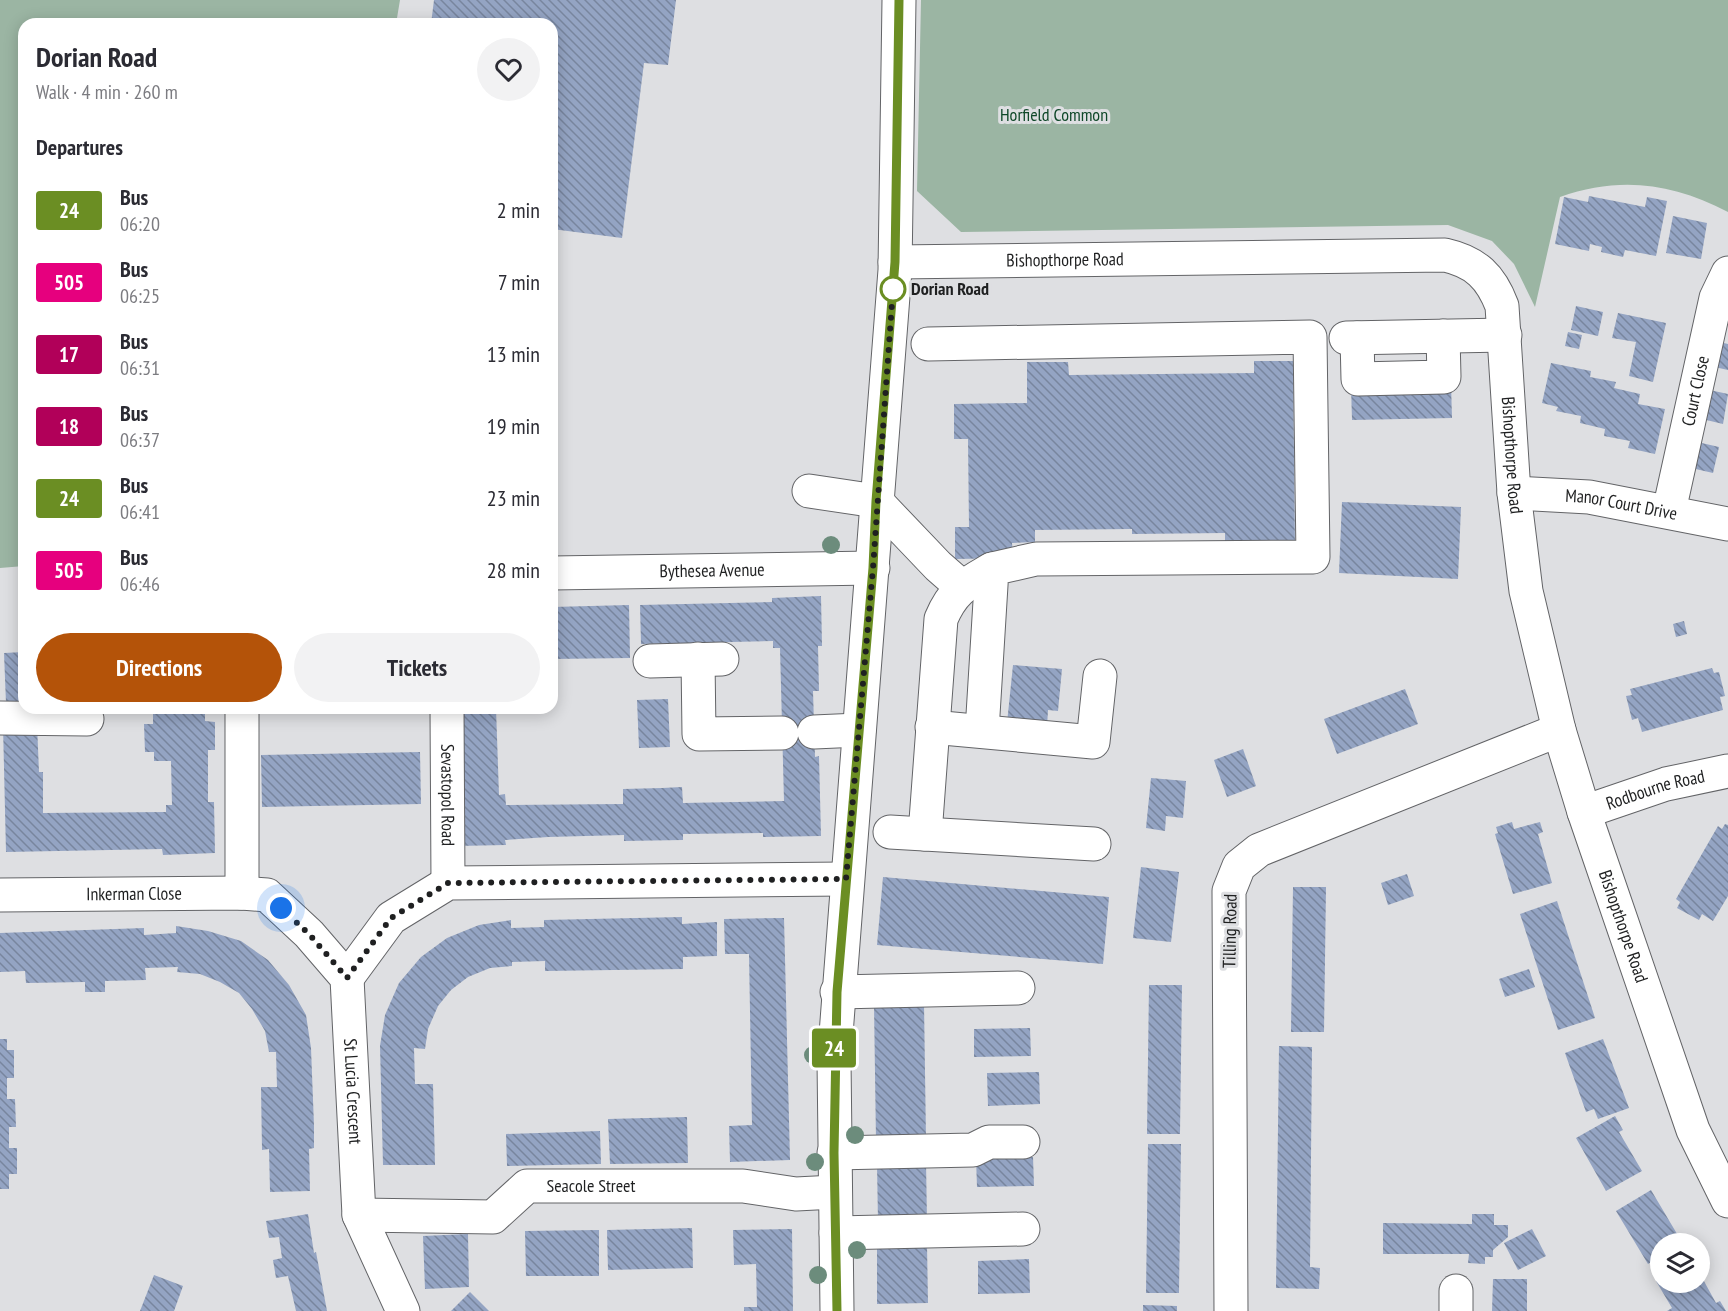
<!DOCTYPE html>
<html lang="en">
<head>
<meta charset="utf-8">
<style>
	:root { --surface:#fff; --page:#f2f2f3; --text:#2b2b33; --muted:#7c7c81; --accent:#b45309 }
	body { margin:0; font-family:"PT Sans Narrow",sans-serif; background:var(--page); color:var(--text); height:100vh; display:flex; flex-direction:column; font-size:22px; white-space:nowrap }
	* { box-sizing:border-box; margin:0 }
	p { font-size:20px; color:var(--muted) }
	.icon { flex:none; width:33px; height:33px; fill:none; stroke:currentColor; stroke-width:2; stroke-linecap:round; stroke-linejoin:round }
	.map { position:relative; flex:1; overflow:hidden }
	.details { position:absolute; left:18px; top:18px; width:540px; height:696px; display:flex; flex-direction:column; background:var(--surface); border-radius:18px; box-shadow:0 3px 15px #0003 }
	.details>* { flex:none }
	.badge { padding:0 12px; border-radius:4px; font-size:21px; line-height:39px }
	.buttons { position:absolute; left:1650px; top:1233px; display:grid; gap:12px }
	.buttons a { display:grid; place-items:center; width:60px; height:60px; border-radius:50%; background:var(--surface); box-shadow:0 3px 15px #0003; font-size:30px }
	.you { position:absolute; width:30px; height:30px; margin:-15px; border:4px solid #fff; border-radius:50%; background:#1a73e8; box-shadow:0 0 0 9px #1a73e833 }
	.map>.badge { position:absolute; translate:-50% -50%; box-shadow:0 0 0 3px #fff }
	h2 { padding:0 18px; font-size:22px; line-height:54px }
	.round { display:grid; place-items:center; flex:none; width:63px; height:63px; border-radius:32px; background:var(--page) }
	.head { display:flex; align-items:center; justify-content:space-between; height:102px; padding:0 18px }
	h1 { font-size:28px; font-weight:600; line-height:45px }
	.primary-button { display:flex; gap:12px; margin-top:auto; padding:12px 18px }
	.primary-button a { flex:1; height:69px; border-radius:36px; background:var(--accent); color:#fff; font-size:24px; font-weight:600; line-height:69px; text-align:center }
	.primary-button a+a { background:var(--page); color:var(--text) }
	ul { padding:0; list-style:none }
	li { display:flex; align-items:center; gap:18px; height:72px; padding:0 18px }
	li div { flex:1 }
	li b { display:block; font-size:22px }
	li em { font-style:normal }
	li .badge { min-width:66px; font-weight:700; text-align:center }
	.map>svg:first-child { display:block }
	.green { fill:#9bb5a3 }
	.building { fill:url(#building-back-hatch) }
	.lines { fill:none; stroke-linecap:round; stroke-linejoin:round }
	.minor-casing { stroke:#636467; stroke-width:35 }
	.minor { stroke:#fff; stroke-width:33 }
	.tree { fill:#6c8c7c }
	.line-casing { stroke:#fff; stroke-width:14 }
	.line { stroke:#6b8e23; stroke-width:9 }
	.walk { stroke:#1f2021; stroke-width:6; stroke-dasharray:0 10.8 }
	.stop-dot { fill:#fff; stroke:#6b8e23; stroke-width:3 }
	.labels { text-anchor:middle; stroke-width:6; stroke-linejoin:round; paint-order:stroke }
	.park-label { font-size:18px; fill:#0f4829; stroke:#dedfe2 }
	.street-label { font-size:18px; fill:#1f2021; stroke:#dedfe2 }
	.stop-label { font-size:18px; font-weight:bold; fill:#1f2021; stroke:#dedfe2; text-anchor:start }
</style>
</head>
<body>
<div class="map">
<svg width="1728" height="1311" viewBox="0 0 1728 1311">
	<defs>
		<pattern id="building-back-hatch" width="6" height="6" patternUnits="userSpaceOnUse" patternTransform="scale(1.5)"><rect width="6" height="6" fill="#94a4c3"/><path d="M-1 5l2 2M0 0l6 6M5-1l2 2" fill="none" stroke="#78859e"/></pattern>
	</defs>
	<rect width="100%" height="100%" fill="#dedfe2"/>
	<g class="green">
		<polygon points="0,0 400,0 396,24 24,24 24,566 0,568"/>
		<path d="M921,0H1728V212C1672,183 1620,176 1560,197L1535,307L1514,264L1492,241L1448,225L961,232L917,191Z"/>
	</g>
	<g class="building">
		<polygon points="434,0 676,0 668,65 644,63 622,238 552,229 552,24 431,24"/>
		<polygon points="1589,196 1645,207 1647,197 1667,201 1656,256 1625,250 1623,257 1601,252 1602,247 1590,244 1589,251 1555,244 1564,197 1588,202"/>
		<polygon points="1673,216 1707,223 1701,259 1666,253"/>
		<polygon points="1576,306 1603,312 1598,336 1571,330"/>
		<polygon points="1618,313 1666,323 1653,382 1629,376 1636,342 1612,338"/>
		<polygon points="1568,332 1582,335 1579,349 1565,346"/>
		<polygon points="1715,341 1728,344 1728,370 1710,366"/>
		<polygon points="1254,361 1293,361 1295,547 1225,548 1225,533 1132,534 1132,529 1035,530 1035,542 1012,543 1013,558 955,559 955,527 969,527 968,439 954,439 954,404 1027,403 1027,362 1068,362 1069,375 1254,373"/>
		<polygon points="1551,363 1591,371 1590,377 1616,382 1614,388 1640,394 1638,404 1665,409 1655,454 1628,448 1630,441 1604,436 1605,429 1580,423 1581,416 1556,411 1558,407 1542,403"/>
		<polygon points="1451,384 1452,418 1352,420 1351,386"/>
		<polygon points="1705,389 1728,394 1723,424 1698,418"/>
		<polygon points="1693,441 1719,447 1713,473 1687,467"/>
		<polygon points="1342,502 1461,507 1458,579 1339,573"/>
		<polygon points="821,596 822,646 818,646 819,691 813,691 815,757 819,756 821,836 763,837 763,833 683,834 683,840 624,841 624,835 548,837 505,840 506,845 457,846 457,753 464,752 463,708 496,708 499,795 505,794 506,805 623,804 623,789 662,788 682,787 683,803 784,801 780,648 773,648 773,641 641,644 640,605 772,602 772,598"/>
		<polygon points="629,605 630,658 552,659 552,607"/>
		<polygon points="1684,621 1687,634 1676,637 1673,624"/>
		<polygon points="24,652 24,702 6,703 4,653"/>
		<polygon points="1013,665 1062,669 1058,711 1048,710 1047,727 1007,723"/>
		<polygon points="1712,668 1714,673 1719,672 1725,696 1720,697 1723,710 1642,732 1638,718 1632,720 1626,696 1632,695 1630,689"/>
		<polygon points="1405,689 1418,724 1337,754 1324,719"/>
		<polygon points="668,699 670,747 639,748 637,700"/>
		<polygon points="153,708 205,708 205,721 215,722 215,750 208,750 208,802 214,802 215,853 163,855 162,849 6,852 3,725 37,724 39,772 43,772 43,813 166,812 166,805 172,805 171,761 154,761 154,752 145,752 144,724 153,724"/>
		<polygon points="1243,749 1256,786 1227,797 1214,760"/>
		<polygon points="420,752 421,804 262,807 261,755"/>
		<polygon points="1151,778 1186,781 1183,818 1166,816 1165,831 1146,828"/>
		<polygon points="1512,822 1514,829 1540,822 1543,832 1538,834 1552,883 1513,894 1495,834 1498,833 1496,827"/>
		<polygon points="1725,824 1728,825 1728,896 1713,921 1702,914 1699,920 1677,908 1680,902 1676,899 1718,826 1722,829"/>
		<polygon points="1141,867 1179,872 1171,942 1133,938"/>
		<polygon points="1407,874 1414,896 1388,905 1381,883"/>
		<polygon points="883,877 1109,897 1103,964 877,945"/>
		<polygon points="1293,887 1326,887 1324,1032 1291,1032"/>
		<polygon points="1557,901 1595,1018 1558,1030 1520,914"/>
		<polygon points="682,917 682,924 717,922 717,956 683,957 683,969 545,971 545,961 512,962 512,966 490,968 468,977 451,990 438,1006 428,1029 425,1049 414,1048 415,1084 433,1084 435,1165 383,1165 380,1046 385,1015 399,983 421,957 447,938 479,925 511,920 511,928 544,927 544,920"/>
		<polygon points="784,918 790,1160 730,1162 729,1126 752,1125 749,954 725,954 724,919"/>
		<polygon points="176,926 208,931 241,941 268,960 289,985 306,1015 311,1048 314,1126 314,1148 309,1149 310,1191 270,1192 269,1149 262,1150 261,1087 277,1087 276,1052 269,1052 265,1031 252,1009 239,993 220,982 200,974 177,972 178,967 145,968 146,980 105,981 105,992 85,992 85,982 26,983 25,971 0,972 0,933 144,928 144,935 176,933"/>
		<polygon points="1529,969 1535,987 1505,997 1499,979"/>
		<polygon points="1149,985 1182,985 1180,1134 1147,1134"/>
		<polygon points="924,1004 926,1139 876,1140 874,1005"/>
		<polygon points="1030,1028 1031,1056 974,1057 974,1029"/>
		<polygon points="0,1039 7,1039 7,1050 14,1050 14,1078 7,1078 7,1099 15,1099 16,1127 9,1127 9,1148 17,1148 17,1174 9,1174 9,1189 0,1189"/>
		<polygon points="1603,1039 1629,1108 1598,1119 1594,1109 1586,1112 1565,1053"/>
		<polygon points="1279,1046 1312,1047 1310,1267 1320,1268 1319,1289 1276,1288"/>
		<polygon points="1039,1072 1040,1104 988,1106 987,1073"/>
		<polygon points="1615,1116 1623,1130 1619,1132 1642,1171 1606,1191 1576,1138"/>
		<polygon points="687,1117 688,1163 610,1164 608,1119"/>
		<polygon points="600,1131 601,1164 507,1166 506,1134"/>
		<polygon points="1148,1144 1181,1144 1179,1293 1146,1293"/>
		<polygon points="1033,1157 1034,1186 977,1187 976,1158"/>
		<polygon points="926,1162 927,1221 878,1222 877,1163"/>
		<polygon points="1651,1190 1683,1244 1660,1244 1660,1257 1648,1264 1616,1211"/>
		<polygon points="308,1214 314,1253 316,1252 327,1311 296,1311 288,1276 276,1278 273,1260 282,1258 279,1237 269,1238 266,1221"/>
		<polygon points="1472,1214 1494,1214 1494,1225 1508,1225 1508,1237 1493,1250 1493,1257 1485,1257 1485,1264 1468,1263 1469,1254 1383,1254 1383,1223 1472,1224"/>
		<polygon points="692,1228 693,1268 608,1270 607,1230"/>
		<polygon points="792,1229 793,1311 744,1311 744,1307 757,1307 756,1264 734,1265 733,1230"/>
		<polygon points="1532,1229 1546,1256 1518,1270 1504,1243"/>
		<polygon points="599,1230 599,1276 526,1276 525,1231"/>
		<polygon points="468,1234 469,1287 425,1289 423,1236"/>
		<polygon points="927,1245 928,1303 877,1304 877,1246"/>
		<polygon points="1029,1259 1030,1293 978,1294 978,1261"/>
		<polygon points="1700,1274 1716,1303 1720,1301 1726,1311 1667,1311 1672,1308 1656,1281 1660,1279 1660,1282 1700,1282"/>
		<polygon points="154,1275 183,1286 174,1311 140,1311"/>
		<polygon points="1493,1279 1527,1279 1527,1311 1492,1311"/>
		<polygon points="470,1292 489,1311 451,1311"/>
		<polygon points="1143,1305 1177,1306 1177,1311 1143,1311"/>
	</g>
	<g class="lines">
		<g class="minor-casing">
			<g id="minor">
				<path id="s1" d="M895,262L1445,255C1476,262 1491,277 1502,306L1514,493L1526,591L1559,730L1584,812L1693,1130L1728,1201"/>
				<polyline points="1346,338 1505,335"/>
				<polyline points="1357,338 1358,379 1444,377 1443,336"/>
				<polyline points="928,344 1310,337 1313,557 1036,559 992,569 982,731"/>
				<polyline points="809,491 876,501 938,566 962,587"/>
				<path id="s2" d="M1514,493L1589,497L1728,524"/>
				<path id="s3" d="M1669,511L1716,298L1728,273"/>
				<path id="s4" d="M552,573L873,568"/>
				<polyline points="698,659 699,734 782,733"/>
				<polyline points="650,661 722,659"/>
				<path id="s5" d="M447,708L448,883"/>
				<polyline points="0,718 87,719"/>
				<polyline points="932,727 1093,742 1100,676"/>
				<polyline points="814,732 859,730"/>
				<path id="s6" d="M1584,812L1666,784L1728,771"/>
				<polyline points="890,832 1094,844"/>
				<path d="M925,834L941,619C953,590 966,584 992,569"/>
				<polyline points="242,893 242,708"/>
				<path id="s7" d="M0,895L242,893L267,895L309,934L347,978L359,1215L403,1311"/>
				<polyline points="347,978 391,918 448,883 846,879"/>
				<polyline points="837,992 1018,988"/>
				<polyline points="834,1153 973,1150 989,1142 1023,1142"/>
				<path id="s8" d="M359,1215L493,1217L527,1186H743L796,1194L835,1192"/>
				<polyline points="836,1233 1023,1229"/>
				<polyline points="837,1311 834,1060 895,270 899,0"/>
				<polyline points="1231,1311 1229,891 1239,866 1259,850 1559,730"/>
				<polyline points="1456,1311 1456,1291"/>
			</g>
		</g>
		<use href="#minor" class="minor"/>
	</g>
	<g class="tree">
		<circle cx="831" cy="545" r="9"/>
		<circle cx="813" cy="1055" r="9"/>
		<circle cx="855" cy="1135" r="9"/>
		<circle cx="815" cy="1162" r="9"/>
		<circle cx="857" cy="1250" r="9"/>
		<circle cx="818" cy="1275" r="9"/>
	</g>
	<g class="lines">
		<g class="line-casing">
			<polyline id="line" points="837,1311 834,1153 837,992 873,568 876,501 895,262 899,0"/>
		</g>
		<use href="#line" class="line"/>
		<polyline class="walk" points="281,908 309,934 347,978 391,918 448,883 846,879 873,568 893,289"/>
	</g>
	<circle class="stop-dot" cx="893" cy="289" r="12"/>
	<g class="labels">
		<g class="park-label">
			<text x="1054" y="121">Horfield Common</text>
		</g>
		<g class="street-label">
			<text dy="6" stroke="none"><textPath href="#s1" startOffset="170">Bishopthorpe Road</textPath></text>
			<text dy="6" stroke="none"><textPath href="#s3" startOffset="123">Court Close</textPath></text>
			<text dy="6" stroke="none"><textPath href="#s1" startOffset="780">Bishopthorpe Road</textPath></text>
			<text dy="6" stroke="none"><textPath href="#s2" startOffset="108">Manor Court Drive</textPath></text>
			<text dy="6" stroke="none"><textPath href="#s4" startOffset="160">Bythesea Avenue</textPath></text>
			<text dy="6" stroke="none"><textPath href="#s6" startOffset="75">Rodbourne Road</textPath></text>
			<text dy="6" stroke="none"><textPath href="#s5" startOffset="87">Sevastopol Road</textPath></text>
			<text dy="6" stroke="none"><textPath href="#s7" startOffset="134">Inkerman Close</textPath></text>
			<text dy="6" stroke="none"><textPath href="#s1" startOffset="1266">Bishopthorpe Road</textPath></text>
			<text transform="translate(1230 931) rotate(-89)" y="6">Tilling Road</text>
			<text dy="6" stroke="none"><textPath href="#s7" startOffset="496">St Lucia Crescent</textPath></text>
			<text dy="6" stroke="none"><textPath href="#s8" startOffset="244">Seacole Street</textPath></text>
		</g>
		<g class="stop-label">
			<text x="911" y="295">Dorian Road</text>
		</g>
	</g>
</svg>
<div class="buttons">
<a><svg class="icon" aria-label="layers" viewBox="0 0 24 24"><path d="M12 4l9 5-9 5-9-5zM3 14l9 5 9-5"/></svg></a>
</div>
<div class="you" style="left:281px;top:908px"></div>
<b class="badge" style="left:834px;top:1048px;background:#6b8e23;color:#fff">24</b>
<section class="details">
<div class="head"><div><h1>Dorian Road</h1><p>Walk · 4 min · 260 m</p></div><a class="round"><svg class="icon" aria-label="heart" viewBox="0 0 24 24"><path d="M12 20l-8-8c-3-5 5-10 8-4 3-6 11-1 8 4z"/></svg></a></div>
<h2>Departures</h2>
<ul>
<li><span class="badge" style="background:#6b8e23;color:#fff">24</span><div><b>Bus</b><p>06:20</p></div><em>2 min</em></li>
<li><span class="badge" style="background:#e6007e;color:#fff">505</span><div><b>Bus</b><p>06:25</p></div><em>7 min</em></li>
<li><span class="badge" style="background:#b10059;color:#fff">17</span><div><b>Bus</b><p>06:31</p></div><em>13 min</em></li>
<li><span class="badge" style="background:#b10059;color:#fff">18</span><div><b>Bus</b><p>06:37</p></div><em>19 min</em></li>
<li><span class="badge" style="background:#6b8e23;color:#fff">24</span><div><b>Bus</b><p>06:41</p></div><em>23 min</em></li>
<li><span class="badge" style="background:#e6007e;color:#fff">505</span><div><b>Bus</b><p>06:46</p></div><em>28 min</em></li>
</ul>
<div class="primary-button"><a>Directions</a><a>Tickets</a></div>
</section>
</div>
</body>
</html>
